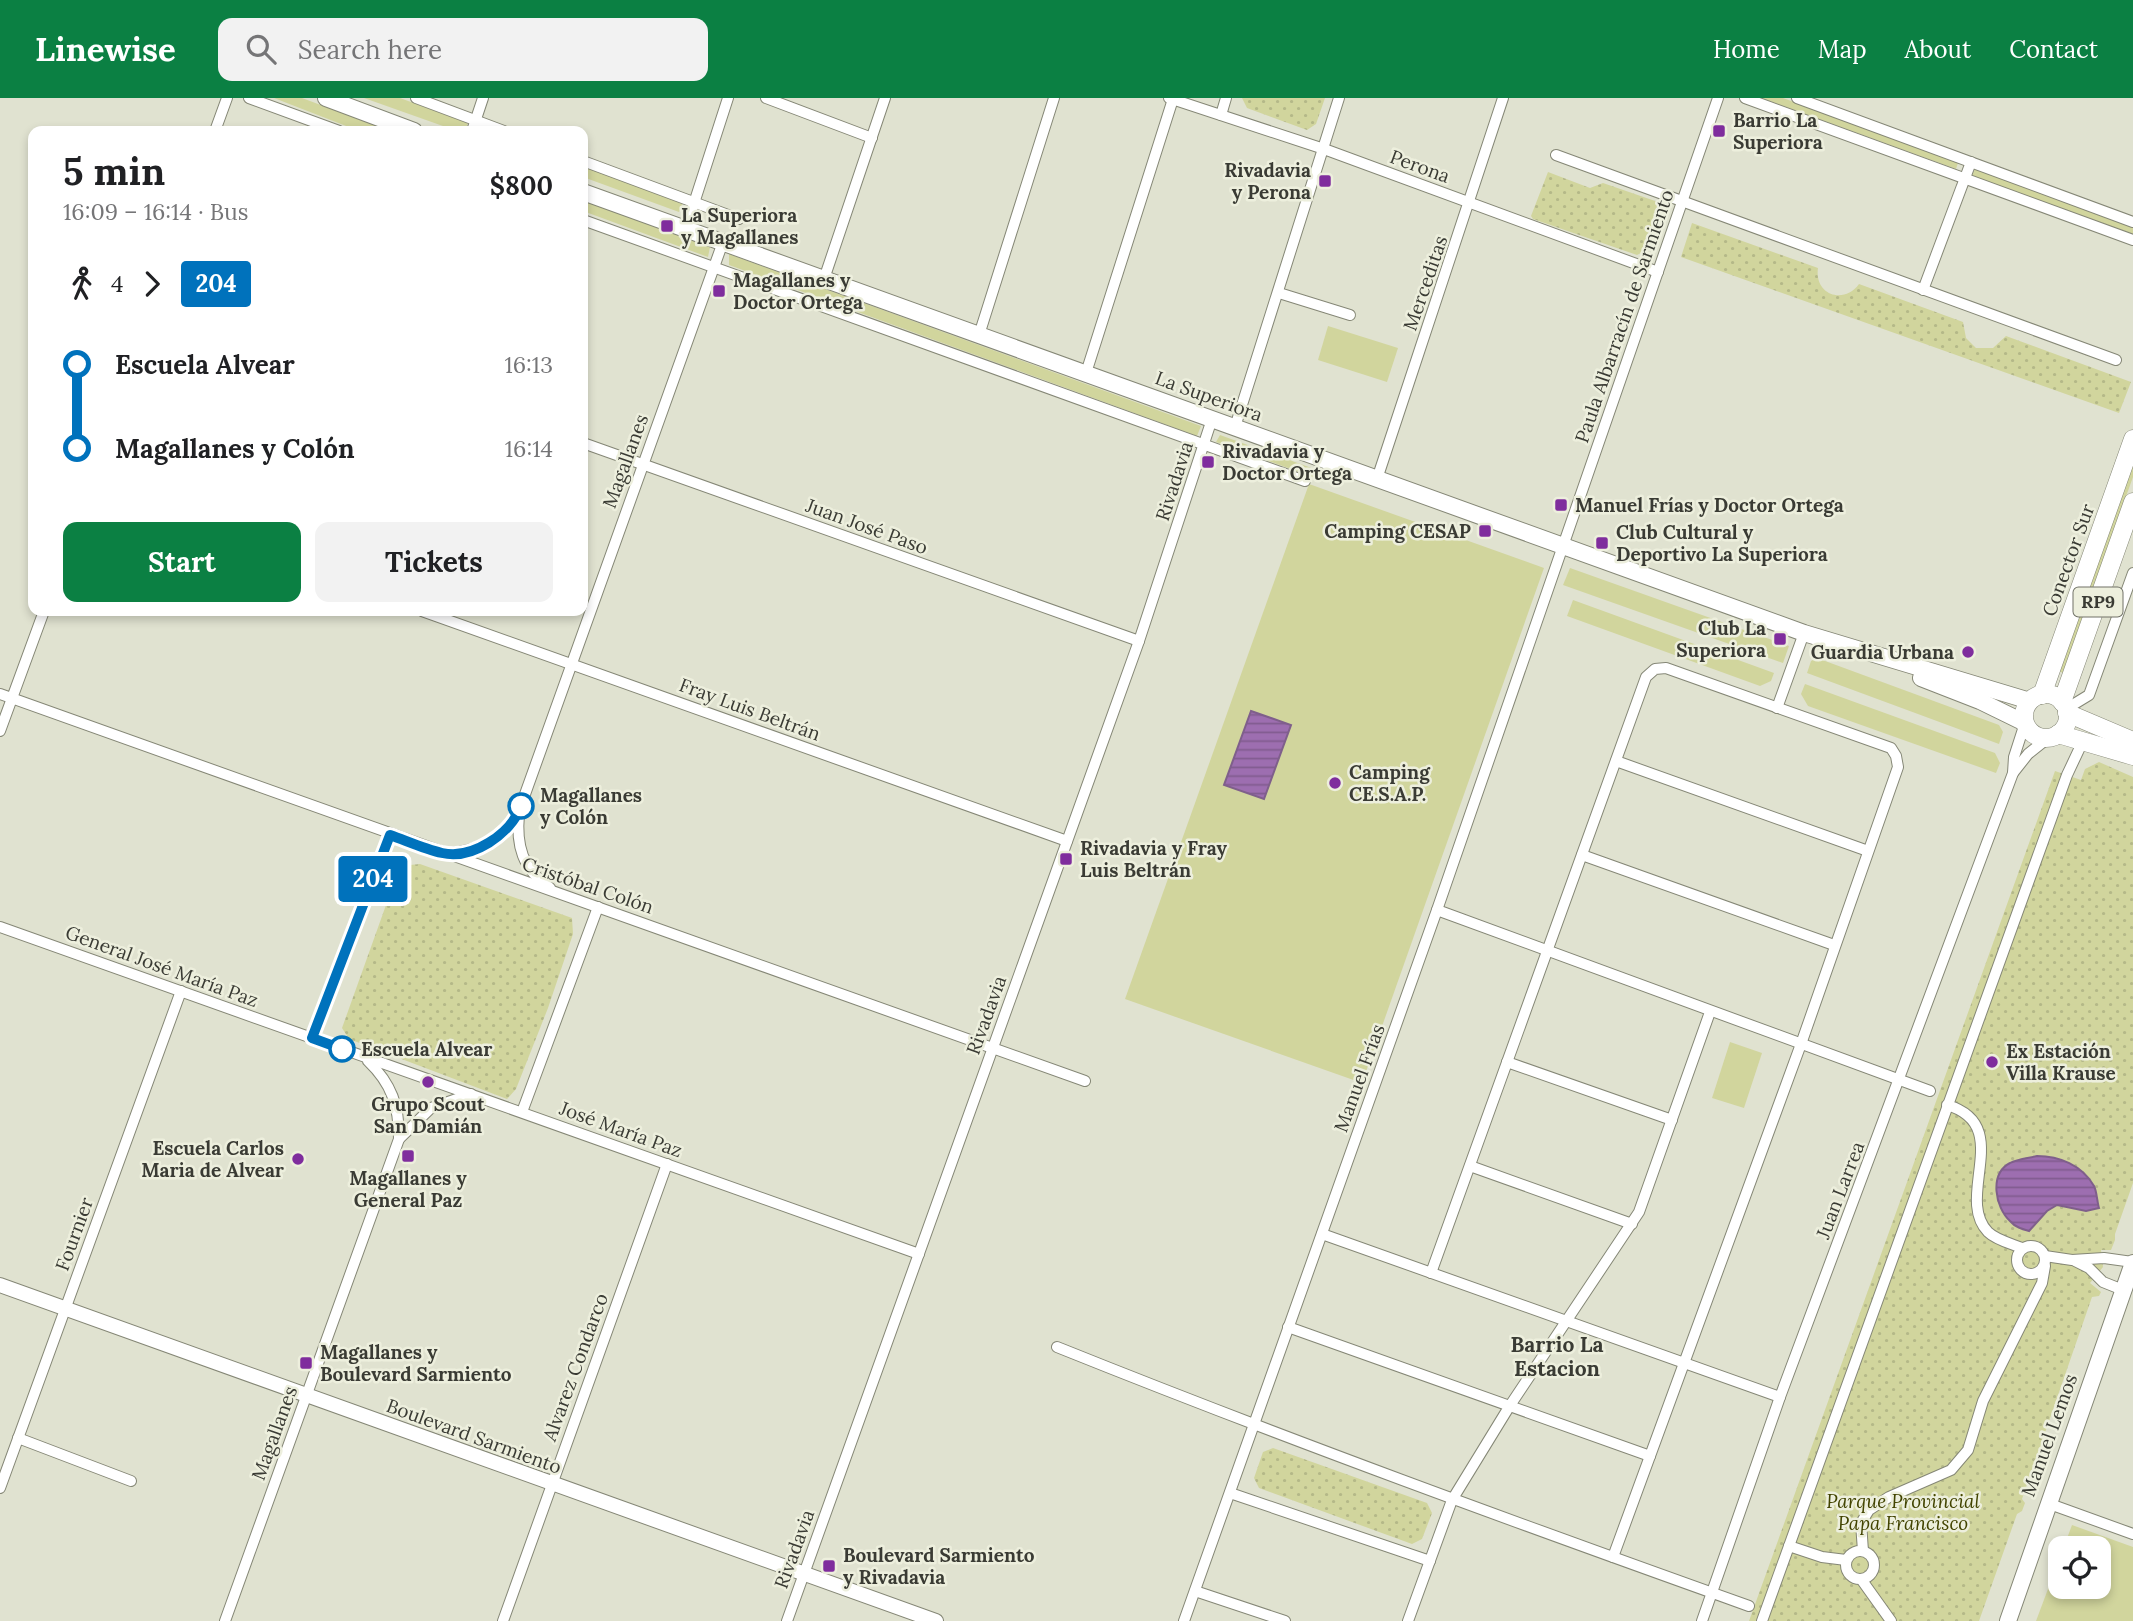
<!DOCTYPE html>
<html lang="en">
<head>
<meta charset="utf-8">
<style>
	:root { --surface:#fff; --page:#f2f2f2; --text:#202124; --muted:#757577; --accent:#0b8043 }
	body { margin:0; font-family:Lora,serif; background:var(--page); color:var(--text); height:100vh; display:flex; flex-direction:column; font-size:26px; white-space:nowrap }
	* { box-sizing:border-box; margin:0 }
	p { font-size:23px; color:var(--muted) }
	.icon { flex:none; width:38px; height:38px; fill:none; stroke:currentColor; stroke-width:2; stroke-linecap:round; stroke-linejoin:round }
	.map { position:relative; flex:1; overflow:hidden }
	.sheet { position:absolute; left:28px; top:28px; width:560px; height:490px; display:flex; flex-direction:column; background:var(--surface); border-radius:14px; box-shadow:0 4px 10px #0003 }
	.sheet>* { flex:none }
	.badge { padding:0 14px; border-radius:5px; font-size:24px; line-height:46px }
	.controls { position:absolute; left:2048px; top:1438px; display:grid; gap:14px }
	.controls a { display:grid; place-items:center; width:63px; height:63px; border-radius:14px; background:var(--surface); box-shadow:0 4px 10px #0003; font-size:35px }
	.map>.badge { position:absolute; translate:-50% -50%; box-shadow:0 0 0 4px #fff }
	.legs { display:flex; align-items:center; gap:10px; height:77px; padding:0 35px; font-size:23px }
	.legs p { margin-inline-start:auto }
	.summary { display:flex; align-items:center; justify-content:space-between; height:119px; padding:0 35px }
	h1 { font-size:38px; font-weight:800; line-height:52px }
	.primary-button { display:flex; gap:14px; margin-top:auto; padding:14px 35px }
	.primary-button a { flex:1; height:80px; border-radius:14px; background:var(--accent); color:#fff; font-size:28px; font-weight:800; line-height:80px; text-align:center }
	.primary-button a+a { background:var(--page); color:var(--text) }
	ul { padding:0 35px; list-style:none }
	li { display:flex; align-items:center; gap:24px; height:84px; font-size:26px }
	li i { display:grid; place-items:center; width:10px; height:100%; margin:0 9px; background:currentColor }
	li i::after { content:''; width:18px; height:18px; margin:-9px; border:5px solid; border-radius:50%; background:var(--surface) }
	li p { margin-inline-start:auto }
	li:first-child i { background:linear-gradient(#0000 50%,currentColor 0) }
	li:last-child i { background:linear-gradient(currentColor 50%,#0000 0) }
	header { display:flex; align-items:center; gap:42px; box-sizing:border-box; height:98px; padding:0 35px; background:var(--accent); color:#fff }
	header strong { font-size:33px }
	nav { display:flex; gap:38px; margin-inline-start:auto; font-size:24px }
	.search { width:490px; height:63px; background:var(--page); display:flex; align-items:center; gap:18px; box-sizing:border-box; padding:0 24px; border-radius:14px; color:var(--muted); font-size:26px }
	.map>svg:first-child { display:block }
	.grass { fill:#d1d59d }
	.park { fill:url(#park-dots) }
	.water { fill:url(#water-rules); stroke:#7f5f8b; stroke-width:2 }
	.lines { fill:none; stroke-linecap:round; stroke-linejoin:round }
	.minor-casing { stroke:#858776; stroke-width:12 }
	.tertiary-casing { stroke:#858776; stroke-width:16 }
	.secondary-casing { stroke:#858776; stroke-width:18 }
	.primary-casing { stroke:#858776; stroke-width:19 }
	.minor { stroke:#fff; stroke-width:10 }
	.tertiary { stroke:#fff; stroke-width:14 }
	.secondary { stroke:#fff; stroke-width:16 }
	.primary { stroke:#fff; stroke-width:18 }
	.line-1-casing { stroke:#fff; stroke-width:16 }
	.line-1 { stroke:#0072bc; stroke-width:10 }
	.poi-dot { fill:#7f2d9d; stroke:#edefdd; stroke-width:2.5 }
	.stop-1-dot { fill:#fff; stroke:#0072bc; stroke-width:3.5 }
	.labels { text-anchor:middle; stroke-width:5; stroke-linejoin:round; paint-order:stroke }
	.shield { fill:#edefdd; stroke:#707167; stroke-width:2 }
	.shield-label { font-size:18px; font-weight:bold; fill:#3a3b34 }
	.poi-label { font-size:19px; font-weight:bold; fill:#3a3b34; stroke:#edefdd; text-anchor:start }
	.street-label { font-size:19px; fill:#3a3b34; stroke:#edefdd }
	.stop-label { font-size:19px; font-weight:bold; fill:#3a3b34; stroke:#edefdd; text-anchor:start }
	.park-label { font-size:19px; font-style:italic; fill:#424400; stroke:#edefdd }
	.neighbourhood-label { font-size:21px; font-weight:bold; fill:#3a3b34; stroke:#edefdd }
</style>
</head>
<body>
<header>
<strong>Linewise</strong>
<div class="search"><svg class="icon" aria-label="search" viewBox="0 0 24 24"><circle cx="10" cy="10" r="6"/><path d="M15 15l6 6"/></svg>Search here</div>
<nav><a>Home</a><a>Map</a><a>About</a><a>Contact</a></nav>
</header>
<div class="map">
<svg width="2133" height="1523" viewBox="0 0 2133 1523">
	<defs>
		<pattern id="park-dots" width="8" height="8" patternUnits="userSpaceOnUse" patternTransform="scale(1.75)"><rect width="8" height="8" fill="#d1d59d"/><path d="M2 2h.1M6 6h.1" fill="none" stroke="#b4b888" stroke-width="1.8" stroke-linecap="round"/></pattern>
		<pattern id="water-rules" width="6" height="5" patternUnits="userSpaceOnUse" patternTransform="scale(1.75)"><rect width="6" height="5" fill="#9d6eb0"/><path d="M0 2.5h6" fill="none" stroke="#815c90"/></pattern>
	</defs>
	<rect width="100%" height="100%" fill="#e0e2d0"/>
	<g class="grass">
		<polygon points="274,0 302,0 390,33 359,33"/>
		<polygon points="364,0 400,0 468,25 465,33 457,33"/>
		<polygon points="1761,0 1783,0 1958,65 1956,71"/>
		<polygon points="583,67 683,105 679,114 583,79"/>
		<polygon points="1975,70 2133,128 2133,136 1972,78"/>
		<polygon points="583,102 710,149 708,159 583,113"/>
		<polygon points="729,156 1201,328 1197,338 729,167"/>
		<polygon points="1328,228 1398,250 1387,284 1318,262"/>
		<polygon points="1220,337 1317,372 1313,379 1216,344"/>
		<polygon points="2133,366 2133,379 2063,575 2059,573"/>
		<polygon points="1309,386 1544,470 1362,985 1125,901"/>
		<polygon points="1570,470 1789,548 1783,565 1563,487"/>
		<polygon points="1573,502 1774,575 1771,583 1760,588 1567,518"/>
		<polygon points="1817,560 1999,627 2003,634 1999,646 1807,575 1811,563"/>
		<polygon points="1805,586 1995,655 2000,665 1996,675 1808,608 1801,596"/>
		<polygon points="1730,944 1762,955 1744,1010 1712,1000"/>
		<polygon points="2072,1427 2133,1449 2133,1523 2036,1523 2060,1459 2060,1489 2098,1489 2098,1451 2063,1451"/>
	</g>
	<g class="park">
		<polygon points="1242,0 1325,0 1316,26 1307,32 1247,10"/>
		<polygon points="1548,74 1590,90 1603,85 1658,104 1666,120 1653,149 1637,157 1533,121 1531,118"/>
		<path d="M1692,125L1818,170C1814,197 1844,207 1859,186L1963,224L1966,240L1976,250H1993L2006,238L2131,284L2119,315L1681,159Z"/>
		<polygon points="2099,664 2133,679 2133,1085 2115,1136 2115,1142 2111,1152 2101,1152 2103,1169 2090,1185 2101,1194 2099,1198 2092,1199 2022,1401 2025,1405 2022,1413 2017,1416 1979,1523 1749,1523 2055,673 2081,682 2085,671"/>
		<polygon points="420,766 572,820 573,836 548,910 516,991 507,1001 349,941 342,930 400,768"/>
		<polygon points="1273,1350 1427,1405 1432,1415 1422,1441 1412,1446 1259,1390 1254,1380 1263,1354"/>
	</g>
	<g class="water">
		<polygon points="1251,613 1291,627 1264,701 1224,687"/>
		<path d="M2037,1058C2059,1058 2082,1067 2094,1088C2097,1094 2097,1104 2099,1110L2086,1113L2057,1107L2047,1113L2029,1133C2022,1131 2015,1129 2010,1123C1995,1109 1989,1076 2010,1065C2017,1061 2029,1060 2037,1058Z"/>
	</g>
	<g class="lines">
		<g class="minor-casing">
			<g id="minor">
				<polyline points="249,0 339,33"/>
				<polyline points="416,0 504,33"/>
				<polyline points="766,0 872,40"/>
				<polyline points="1169,0 1324,51 1658,174"/>
				<polyline points="1745,0 2133,142"/>
				<polyline points="1797,0 2133,124"/>
				<polyline points="1221,17 1226,0"/>
				<polyline points="215,33 227,0"/>
				<polyline points="472,33 483,0"/>
				<polyline points="1556,57 2116,262"/>
				<polyline points="583,63 739,121"/>
				<polyline points="583,122 1305,383"/>
				<polyline points="686,130 728,0"/>
				<polyline points="824,181 885,0"/>
				<polyline points="1923,192 1971,64"/>
				<polyline points="1279,195 1350,217"/>
				<polyline points="979,237 1054,0"/>
				<polyline points="1086,275 1173,1"/>
				<polyline points="1235,329 1339,0"/>
				<polyline points="583,345 1139,543"/>
				<polyline points="1377,381 1503,0"/>
				<polyline points="422,513 1067,743"/>
				<polyline points="0,596 1085,983"/>
				<polyline points="1777,610 1804,535"/>
				<polyline points="2066,611 2089,597 2133,475"/>
				<polyline points="0,633 44,513"/>
				<polyline points="1616,663 1868,753"/>
				<polyline points="2013,675 2028,656 2048,640"/>
				<path d="M519,716C516,747 522,771 550,790"/>
				<path d="M446,756C482,751 500,744 519,713L723,144"/>
				<polyline points="1582,757 1834,847"/>
				<polyline points="1437,812 1930,993"/>
				<polyline points="0,829 919,1156"/>
				<polyline points="312,940 390,737"/>
				<polyline points="1507,964 1672,1022"/>
				<path d="M1947,1007C2015,1027 1954,1099 1988,1134C1996,1142 2012,1146 2022,1150"/>
				<polyline points="522,1014 598,809"/>
				<polyline points="399,1041 431,1010 471,996"/>
				<polyline points="1470,1068 1632,1126"/>
				<polyline points="1322,1136 1780,1299"/>
				<circle cx="2031" cy="1162" r="14"/>
				<polyline points="2045,1158 2072,1162 2104,1160 2133,1164"/>
				<polyline points="2075,1163 2089,1170 2103,1184 2123,1192"/>
				<polyline points="1431,1175 1646,579 1655,571 1666,570 1891,650 1896,658 1898,669 1801,946 1613,1459"/>
				<polyline points="1288,1229 1650,1358"/>
				<path d="M1057,1249C1286,1341 1517,1425 1749,1508"/>
				<polyline points="18,1340 131,1383"/>
				<polyline points="0,1390 181,893"/>
				<polyline points="1230,1395 1430,1463"/>
				<polyline points="2047,1405 2133,1436"/>
				<polyline points="1789,1448 1822,1459 1846,1462"/>
				<circle cx="1860" cy="1467" r="14"/>
				<polyline points="1863,1453 1861,1425 1869,1412 1889,1399 1951,1372 1968,1352 1983,1303 2042,1185 2045,1168"/>
				<polyline points="1861,1481 1891,1523"/>
				<polyline points="1195,1493 1285,1523"/>
				<path d="M225,1523L399,1041C399,1008 392,986 368,963"/>
				<polyline points="503,1523 667,1066"/>
				<polyline points="787,1523 1139,543 1212,321"/>
				<polyline points="1184,1523 1437,812 1718,0"/>
				<polyline points="1408,1523 1452,1402 1509,1309 1639,1114 1710,914"/>
				<polyline points="1702,1523 1780,1299 2013,675 2014,659 2025,625"/>
				<polyline points="1762,1523 2067,677 2083,643"/>
			</g>
		</g>
		<g class="tertiary-casing">
			<polyline id="tertiary" points="0,1187 936,1523"/>
		</g>
		<g class="secondary-casing">
			<g id="secondary">
				<polyline points="326,0 414,33"/>
				<polyline points="583,94 1804,535 2030,603"/>
				<polyline points="1921,580 1980,603 2025,625"/>
				<polyline points="2008,1523 2133,1165"/>
			</g>
		</g>
		<g class="primary-casing">
			<g id="primary">
				<circle cx="2046" cy="618" r="22"/>
				<polyline points="2042,597 2133,341"/>
				<polyline points="2062,604 2133,404"/>
				<polyline points="2067,615 2133,643"/>
				<polyline points="2058,636 2133,658"/>
			</g>
		</g>
		<use href="#minor" class="minor"/>
		<use href="#tertiary" class="tertiary"/>
		<use href="#secondary" class="secondary"/>
		<use href="#primary" class="primary"/>
	</g>
	<g class="lines">
		<g class="line-1-casing">
			<path id="line-1" d="M342,951L312,940L390,737C407,743 425,751 442,755C472,762 511,736 521,708"/>
		</g>
		<use href="#line-1" class="line-1"/>
	</g>
	<g class="poi-dot">
		<rect x="1712" y="26" width="14" height="14" rx="3.5"/>
		<rect x="1318" y="76" width="14" height="14" rx="3.5"/>
		<rect x="660" y="121" width="14" height="14" rx="3.5"/>
		<rect x="712" y="186" width="14" height="14" rx="3.5"/>
		<rect x="1201" y="357" width="14" height="14" rx="3.5"/>
		<rect x="1554" y="400" width="14" height="14" rx="3.5"/>
		<rect x="1478" y="426" width="14" height="14" rx="3.5"/>
		<rect x="1595" y="438" width="14" height="14" rx="3.5"/>
		<rect x="1773" y="534" width="14" height="14" rx="3.5"/>
		<circle cx="1968" cy="554" r="7"/>
		<circle cx="1335" cy="685" r="7"/>
		<rect x="1059" y="754" width="14" height="14" rx="3.5"/>
		<circle cx="1992" cy="964" r="7"/>
		<circle cx="428" cy="984" r="7"/>
		<rect x="401" y="1051" width="14" height="14" rx="3.5"/>
		<circle cx="298" cy="1061" r="7"/>
		<rect x="299" y="1258" width="14" height="14" rx="3.5"/>
		<rect x="822" y="1461" width="14" height="14" rx="3.5"/>
	</g>
	<g class="stop-1-dot">
		<circle cx="521" cy="708" r="12"/>
		<circle cx="342" cy="951" r="12"/>
	</g>
	<g class="labels">
		<rect class="shield" x="2073.5" y="489.5" width="49" height="29" rx="5"/>
		<g class="shield-label">
			<text x="2098" y="510">RP9</text>
		</g>
		<g class="poi-label">
			<text x="1733" y="29">Barrio La<tspan x="1733" dy="22">Superiora</tspan></text>
			<text x="1311" y="79" text-anchor="end">Rivadavia<tspan x="1311" dy="22">y Perona</tspan></text>
			<text x="681" y="124">La Superiora<tspan x="681" dy="22">y Magallanes</tspan></text>
			<text x="733" y="189">Magallanes y<tspan x="733" dy="22">Doctor Ortega</tspan></text>
			<text x="1222" y="360">Rivadavia y<tspan x="1222" dy="22">Doctor Ortega</tspan></text>
			<text x="1575" y="414">Manuel Frías y Doctor Ortega</text>
			<text x="1471" y="440" text-anchor="end">Camping CESAP</text>
			<text x="1616" y="441">Club Cultural y<tspan x="1616" dy="22">Deportivo La Superiora</tspan></text>
			<text x="1766" y="537" text-anchor="end">Club La<tspan x="1766" dy="22">Superiora</tspan></text>
			<text x="1954" y="561" text-anchor="end">Guardia Urbana</text>
			<text x="1349" y="681">Camping<tspan x="1349" dy="22">CE.S.A.P.</tspan></text>
			<text x="1080" y="757">Rivadavia y Fray<tspan x="1080" dy="22">Luis Beltrán</tspan></text>
			<text x="2006" y="960">Ex Estación<tspan x="2006" dy="22">Villa Krause</tspan></text>
			<text x="428" y="1013" text-anchor="middle">Grupo Scout<tspan x="428" dy="22">San Damián</tspan></text>
			<text x="284" y="1057" text-anchor="end">Escuela Carlos<tspan x="284" dy="22">Maria de Alvear</tspan></text>
			<text x="408" y="1087" text-anchor="middle">Magallanes y<tspan x="408" dy="22">General Paz</tspan></text>
			<text x="320" y="1261">Magallanes y<tspan x="320" dy="22">Boulevard Sarmiento</tspan></text>
			<text x="843" y="1464">Boulevard Sarmiento<tspan x="843" dy="22">y Rivadavia</tspan></text>
		</g>
		<g class="street-label">
			<text transform="translate(1420 68) rotate(20)" y="7">Perona</text>
			<text transform="translate(1425 185) rotate(-71)" y="7">Merceditas</text>
			<text transform="translate(1624 218) rotate(-71)" y="7">Paula Albarracín de Sarmiento</text>
			<text transform="translate(1209 298) rotate(20)" y="7">La Superiora</text>
			<text transform="translate(625 363) rotate(-70)" y="7">Magallanes</text>
			<text transform="translate(1174 383) rotate(-72)" y="7">Rivadavia</text>
			<text transform="translate(867 428) rotate(20)" y="7">Juan José Paso</text>
			<text transform="translate(2068 462) rotate(-70)" y="7">Conector Sur</text>
			<text transform="translate(750 611) rotate(20)" y="7">Fray Luis Beltrán</text>
			<text transform="translate(588 787) rotate(19)" y="7">Cristóbal Colón</text>
			<text transform="translate(162 868) rotate(20)" y="7">General José María Paz</text>
			<text transform="translate(986 917) rotate(-70)" y="7">Rivadavia</text>
			<text transform="translate(1359 980) rotate(-70)" y="7">Manuel Frías</text>
			<text transform="translate(621 1031) rotate(20)" y="7">José María Paz</text>
			<text transform="translate(1840 1092) rotate(-69)" y="7">Juan Larrea</text>
			<text transform="translate(74 1136) rotate(-70)" y="7">Fournier</text>
			<text transform="translate(575 1269) rotate(-70)" y="7">Alvarez Condarco</text>
			<text transform="translate(274 1335) rotate(-70)" y="7">Magallanes</text>
			<text transform="translate(2049 1337) rotate(-70)" y="7">Manuel Lemos</text>
			<text transform="translate(474 1338) rotate(20)" y="7">Boulevard Sarmiento</text>
			<text transform="translate(794 1451) rotate(-70)" y="7">Rivadavia</text>
		</g>
		<g class="stop-label">
			<text x="540" y="704">Magallanes<tspan x="540" dy="22">y Colón</tspan></text>
			<text x="361" y="958">Escuela Alvear</text>
		</g>
		<g class="park-label">
			<text x="1903" y="1410">Parque Provincial<tspan x="1903" dy="22">Papa Francisco</tspan></text>
		</g>
		<g class="neighbourhood-label">
			<text x="1557" y="1254">Barrio La<tspan x="1557" dy="24">Estacion</tspan></text>
		</g>
	</g>
</svg>
<div class="controls">
<a><svg class="icon" aria-label="locate" viewBox="0 0 24 24"><circle cx="12" cy="12" r="6"/><path d="M12 2v4M12 18v4M2 12h4M18 12h4"/></svg></a>
</div>
<b class="badge" style="left:373px;top:781px;background:#0072bc;color:#fff">204</b>
<section class="sheet">
<div class="summary"><div><h1>5 min</h1><p>16:09 – 16:14 · Bus</p></div><b>$800</b></div>
<div class="legs"><svg class="icon" aria-label="walk" viewBox="0 0 24 24"><circle cx="13" cy="4" r="2"/><path d="M13 8l-2 6 4 7M11 14l-3 7M7 12l3-4h3l4 4"/></svg>4<svg class="icon" aria-label="forward" viewBox="0 0 24 24"><path d="M9 5l7 7-7 7"/></svg><b class="badge" style="background:#0072bc;color:#fff">204</b></div>
<ul>
<li><i style="color:#0072bc"></i><b>Escuela Alvear</b><p>16:13</p></li>
<li><i style="color:#0072bc"></i><b>Magallanes y Colón</b><p>16:14</p></li>
</ul>
<div class="primary-button"><a>Start</a><a>Tickets</a></div>
</section>
</div>
</body>
</html>
